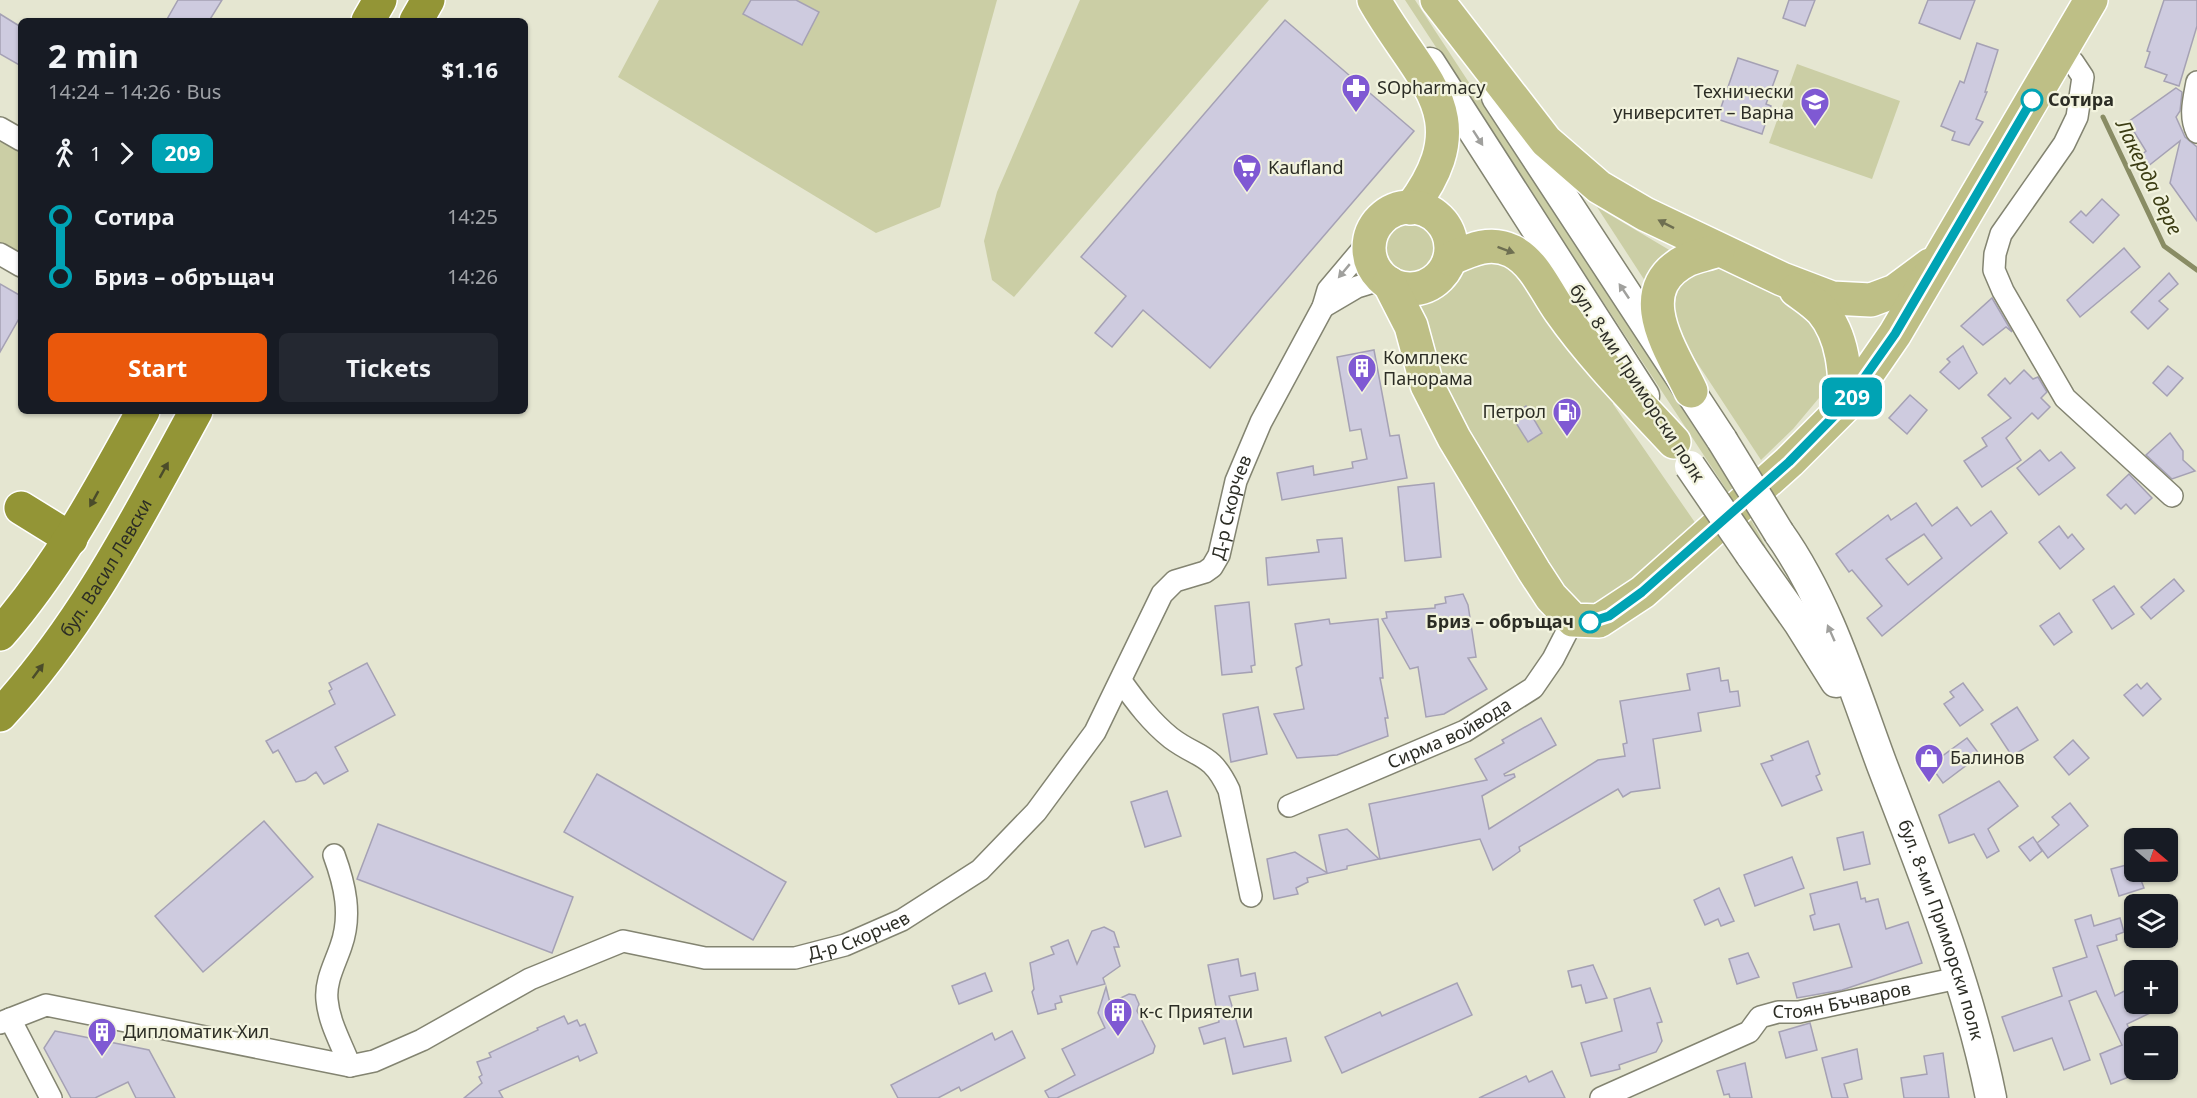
<!DOCTYPE html>
<html lang="en">
<head>
<meta charset="utf-8">
<style>
	:root { --surface:#171b24; --page:#242831; --text:#f1f3f6; --muted:#9ea1a6; --accent:#ea580c }
	body { margin:0; font-family:"Noto Sans",sans-serif; background:var(--page); color:var(--text); height:100vh; display:flex; flex-direction:column; font-size:22px; white-space:nowrap }
	* { box-sizing:border-box; margin:0 }
	p { font-size:20px; color:var(--muted) }
	.icon { flex:none; width:33px; height:33px; fill:none; stroke:currentColor; stroke-width:2; stroke-linecap:round; stroke-linejoin:round }
	.map { position:relative; flex:1; overflow:hidden }
	.drawer { position:absolute; left:18px; top:18px; width:510px; height:396px; display:flex; flex-direction:column; background:var(--surface); border-radius:9px; box-shadow:0 2px 4px #0004 }
	.drawer>* { flex:none }
	.badge { padding:0 12px; border-radius:9px; font-size:21px; line-height:39px }
	.needle { width:39px; rotate:109deg }
	.controls { position:absolute; left:2124px; top:828px; display:grid; gap:12px }
	.controls a { display:grid; place-items:center; width:54px; height:54px; border-radius:9px; background:var(--surface); box-shadow:0 2px 4px #0004; font-size:30px }
	.map>.badge { position:absolute; translate:-50% -50%; box-shadow:0 0 0 3px #fff }
	.legs { display:flex; align-items:center; gap:9px; height:66px; padding:0 30px; font-size:20px }
	.legs p { margin-inline-start:auto }
	.overview { display:flex; align-items:center; justify-content:space-between; height:102px; padding:0 30px }
	h1 { font-size:33px; font-weight:700; line-height:45px }
	.action { display:flex; gap:12px; margin-top:auto; padding:12px 30px }
	.action a { flex:1; height:69px; border-radius:9px; background:var(--accent); color:#fff; font-size:24px; font-weight:700; line-height:69px; text-align:center }
	.action a+a { background:var(--page); color:var(--text) }
	ul { padding:0 30px; list-style:none }
	li { display:flex; align-items:center; gap:21px; height:60px; font-size:22px }
	li i { display:grid; place-items:center; width:9px; height:100%; margin:0 8px; background:currentColor }
	li i::after { content:''; width:15px; height:15px; margin:-8px; border:4px solid; border-radius:50%; background:var(--surface) }
	li p { margin-inline-start:auto }
	li:first-child i { background:linear-gradient(#0000 50%,currentColor 0) }
	li:last-child i { background:linear-gradient(currentColor 50%,#0000 0) }
	.map>svg:first-child { display:block }
	.green { fill:#cbcea5 }
	.lines { fill:none; stroke-linecap:round; stroke-linejoin:round }
	.stream { stroke:#898c64; stroke-width:5 }
	.building { fill:#cecbdf; stroke:#a5a1b4; stroke-width:1.5; fill-rule:evenodd }
	.street-casing { stroke:#838471; stroke-width:24 }
	.secondary-casing { stroke:#838471; stroke-width:33 }
	.primary-casing { stroke:#fff; stroke-width:36 }
	.highway-casing { stroke:#fff; stroke-width:36 }
	.street { stroke:#fff; stroke-width:21 }
	.secondary { stroke:#fff; stroke-width:30 }
	.primary { stroke:#bebf86; stroke-width:33 }
	.highway { stroke:#939536; stroke-width:33 }
	.secondary-bridge-casing { stroke:#838471; stroke-width:33; stroke-linecap:butt }
	.secondary-bridge { stroke:#fff; stroke-width:30 }
	.oneway { fill:#a0a09d }
	.oneway2 { fill:#6e6f51 }
	.oneway3 { fill:#4b4c2a }
	.line-1-casing { stroke:#fff; stroke-width:14 }
	.line-1 { stroke:#00a3b4; stroke-width:9 }
	.stop-1-dot { fill:#fff; stroke:#00a3b4; stroke-width:3 }
	.labels { text-anchor:middle; stroke-width:4.5; stroke-linejoin:round; paint-order:stroke }
	.poi-label { font-size:18px; fill:#2c2d25; stroke:#f2f3de; text-anchor:start }
	.stop-label { font-size:18px; font-weight:bold; fill:#2c2d25; stroke:#f2f3de; text-anchor:start }
	.street-label { font-size:18px; fill:#2c2d25; stroke:#f2f3de }
	.water-label { font-size:20px; font-style:italic; fill:#3b3c13; stroke:#f2f3de }
</style>
</head>
<body>
<div class="map">
<svg width="2197" height="1098" viewBox="0 0 2197 1098">
	<rect width="100%" height="100%" fill="#e5e6d1"/>
	<g class="green">
		<polygon points="659,0 997,0 940,207 876,233 618,77"/>
		<polygon points="1080,0 1269,0 1014,297 992,280 984,241 997,192"/>
		<polygon points="1405,0 1415,0 1730,482 1781,574 1777,579 1724,486"/>
		<polygon points="1797,64 1900,101 1872,179 1769,143"/>
		<polygon points="0,135 21,147 21,249 17,256 0,246"/>
		<polygon points="1597,207 1676,254 1647,284"/>
		<path d="M1402,209C1428,211 1443,213 1450,242L1495,246L1619,384L1613,404L1705,537L1590,622L1454,438L1418,305L1429,285C1374,305 1344,228 1402,209Z"/>
		<path d="M1706,263C1733,269 1797,297 1814,317C1824,328 1830,345 1837,358L1829,386L1793,429L1761,460L1675,329L1666,293Z"/>
	</g>
	<g class="lines">
		<polyline class="stream" points="2103,117 2164,246 2197,270"/>
	</g>
	<g class="building">
		<polygon points="178,0 222,0 209,21 166,21"/>
		<polygon points="751,0 796,0 819,12 802,45 743,14"/>
		<polygon points="1789,0 1815,0 1805,26 1783,18"/>
		<polygon points="1928,0 1975,0 1960,39 1919,23"/>
		<polygon points="2164,0 2197,0 2197,26 2179,86 2164,81 2167,75 2145,67 2150,52 2147,51"/>
		<polygon points="0,14 21,27 21,66 0,54"/>
		<polygon points="1285,20 1414,131 1210,368 1143,310 1112,347 1095,333 1126,296 1081,257"/>
		<polygon points="1977,43 1998,50 1985,92 1987,92 1976,119 1983,122 1969,145 1952,140 1955,132 1941,126 1960,81 1964,83"/>
		<polygon points="1738,58 1778,71 1766,104 1771,106 1762,134 1717,119"/>
		<polygon points="2176,88 2182,92 2180,111 2176,117 2185,137 2197,147 2197,221 2170,183 2180,141 2147,167 2139,157 2146,151 2128,122"/>
		<polygon points="2102,199 2119,215 2093,243 2070,222 2081,211 2086,216"/>
		<polygon points="2124,248 2140,267 2080,317 2067,300"/>
		<polygon points="2169,273 2178,284 2159,301 2168,309 2148,329 2131,312"/>
		<polygon points="0,284 21,296 21,315 0,352"/>
		<polygon points="1992,298 2012,332 2006,327 1983,345 1961,326"/>
		<polygon points="1963,346 1977,373 1959,389 1940,372 1950,362 1947,359"/>
		<polygon points="1374,350 1390,436 1399,435 1407,478 1282,500 1277,473 1313,466 1314,475 1353,468 1352,462 1367,459 1361,429 1350,431 1337,357"/>
		<polygon points="2168,366 2183,378 2167,396 2153,383"/>
		<polygon points="2024,370 2033,379 2038,377 2047,392 2041,398 2050,407 2038,419 2032,413 2006,438 2021,460 1982,487 1964,461 1987,446 1982,438 2011,418 1988,395 2005,378 2010,384"/>
		<polygon points="1910,395 1927,410 1907,434 1889,418"/>
		<polygon points="1526,406 1542,433 1528,442 1511,415"/>
		<polygon points="2170,433 2183,451 2183,460 2195,471 2172,479 2146,455"/>
		<polygon points="2040,450 2049,461 2061,452 2075,468 2039,495 2017,468"/>
		<polygon points="2129,474 2152,498 2135,514 2126,504 2121,509 2107,495"/>
		<polygon points="1434,483 1441,557 1405,561 1398,487"/>
		<path d="M1916,503L1932,526L1957,507L1971,526L1991,511L2007,533L1882,636L1867,618L1882,606L1852,570L1849,572L1836,554L1888,515L1891,520ZM1924,534L1942,558L1908,585L1886,559Z"/>
		<polygon points="2059,526 2068,538 2072,534 2084,549 2060,569 2039,542"/>
		<polygon points="1342,538 1346,578 1268,585 1266,558 1319,552 1317,540"/>
		<polygon points="2174,579 2184,591 2151,619 2141,607"/>
		<polygon points="2114,586 2134,614 2112,629 2093,600"/>
		<polygon points="1463,594 1468,605 1476,657 1468,658 1487,689 1444,714 1426,717 1418,667 1410,669 1382,619 1387,618 1386,612 1435,608 1435,605 1446,603 1445,597"/>
		<polygon points="1249,602 1255,665 1251,666 1252,672 1222,675 1215,606"/>
		<polygon points="2059,613 2072,632 2054,645 2040,626"/>
		<polygon points="1329,619 1330,624 1378,619 1383,678 1380,678 1388,718 1385,718 1388,736 1337,755 1297,758 1274,714 1304,709 1296,668 1302,665 1295,624"/>
		<polygon points="367,663 395,715 335,747 348,771 324,784 316,772 305,780 296,782 278,750 273,753 266,741 335,704 329,691 332,689 329,683"/>
		<polygon points="1719,668 1721,681 1728,680 1730,692 1738,691 1740,706 1698,713 1701,731 1653,739 1660,788 1631,792 1623,797 1618,789 1519,847 1520,851 1493,870 1480,839 1380,859 1369,804 1487,780 1475,759 1504,743 1502,740 1541,718 1556,745 1504,774 1505,776 1514,774 1515,777 1482,796 1489,829 1598,760 1625,756 1623,744 1627,743 1620,701 1690,690 1687,674"/>
		<polygon points="1963,683 1983,710 1960,726 1944,704 1954,697 1950,692"/>
		<polygon points="2147,683 2161,699 2143,716 2124,695 2137,684 2141,689"/>
		<polygon points="1258,707 1267,754 1231,762 1223,714"/>
		<polygon points="2017,707 2038,740 2012,756 1991,724"/>
		<polygon points="1967,738 1980,755 1943,783 1930,765"/>
		<polygon points="2073,740 2089,758 2069,775 2054,757"/>
		<polygon points="1808,741 1820,774 1816,776 1822,790 1782,806 1761,764 1773,760 1771,756"/>
		<polygon points="597,774 786,882 753,940 564,832"/>
		<polygon points="1999,781 2018,806 1988,829 1999,851 1987,858 1974,834 1949,843 1939,815"/>
		<polygon points="1167,791 1181,836 1145,847 1131,802"/>
		<polygon points="2070,803 2088,826 2048,858 2037,843 2042,851 2030,861 2019,847 2033,837 2037,843 2059,825 2052,817"/>
		<polygon points="264,821 313,877 203,972 155,916"/>
		<polygon points="378,824 573,897 552,953 357,879"/>
		<polygon points="1347,829 1379,859 1347,866 1347,869 1307,878 1308,882 1296,888 1298,894 1274,899 1267,859 1295,852 1327,873 1319,835"/>
		<polygon points="1863,832 1870,864 1844,870 1837,838"/>
		<polygon points="1792,857 1804,888 1755,906 1744,875"/>
		<polygon points="2134,863 2134,872 2138,872 2144,888 2119,896 2111,869"/>
		<polygon points="1857,882 1861,899 1865,898 1866,902 1878,899 1886,929 1908,922 1922,963 1842,990 1797,998 1793,983 1852,967 1839,924 1814,930 1810,916 1815,914 1810,894"/>
		<polygon points="1719,888 1734,921 1721,926 1718,919 1705,925 1694,900"/>
		<polygon points="2091,915 2094,926 2120,918 2124,932 2116,935 2117,940 2097,946 2115,996 2134,986 2134,1004 2169,1004 2127,1024 2134,1041 2134,1075 2111,1084 2100,1054 2122,1045 2096,991 2069,1001 2090,1060 2064,1070 2052,1038 2014,1051 2002,1017 2062,996 2053,968 2087,957 2075,920"/>
		<polygon points="1104,927 1114,932 1119,947 1114,947 1120,966 1103,978 1105,984 1060,996 1062,1002 1055,1004 1056,1009 1038,1014 1032,992 1034,989 1030,963 1054,954 1051,947 1068,940 1077,964 1092,931"/>
		<polygon points="1748,953 1759,977 1737,984 1729,959"/>
		<polygon points="1238,959 1241,976 1255,973 1258,990 1229,996 1244,1047 1286,1038 1291,1061 1233,1074 1225,1038 1204,1044 1199,1028 1219,1022 1208,965"/>
		<polygon points="1593,965 1607,998 1586,1003 1581,985 1572,987 1568,971"/>
		<polygon points="985,973 992,991 959,1004 952,986"/>
		<polygon points="1457,983 1472,1015 1342,1073 1325,1037 1380,1012 1382,1016"/>
		<polygon points="1106,987 1110,1003 1129,994 1135,995 1139,1004 1137,1011 1155,1046 1153,1053 1057,1098 1049,1098 1045,1091 1075,1075 1062,1049 1105,1028 1098,1013"/>
		<polygon points="1650,988 1662,1022 1657,1023 1662,1041 1656,1052 1619,1065 1620,1069 1591,1076 1581,1043 1622,1031 1614,999"/>
		<polygon points="564,1016 568,1024 577,1020 580,1026 585,1024 597,1053 580,1061 578,1056 499,1091 503,1098 464,1098 482,1083 479,1077 482,1075 477,1062 491,1057 489,1053 538,1030 537,1028"/>
		<polygon points="1810,1023 1817,1050 1786,1058 1779,1032"/>
		<polygon points="55,1031 149,1050 175,1098 136,1098 128,1082 95,1098 71,1098 44,1048"/>
		<polygon points="1012,1031 1025,1058 961,1091 959,1087 938,1098 898,1098 891,1085 992,1033 995,1040"/>
		<polygon points="1857,1049 1862,1079 1844,1084 1848,1098 1832,1098 1822,1058"/>
		<polygon points="1943,1053 1949,1098 1904,1098 1901,1078 1927,1074 1924,1056"/>
		<polygon points="1745,1063 1752,1098 1730,1098 1729,1094 1724,1095 1717,1071"/>
		<polygon points="1552,1071 1565,1098 1479,1098 1526,1076 1529,1082"/>
	</g>
	<g class="lines">
		<g class="street-casing">
			<g id="street">
				<polyline points="2059,53 2073,62 2083,77 2077,117 2064,144 2001,234 1995,254 1994,270 2003,291 2065,398 2172,496"/>
				<path d="M2197,82C2194,99 2189,116 2197,132"/>
				<polyline points="0,128 21,140"/>
				<polyline points="0,254 21,266"/>
				<polyline points="1323,307 1357,287 1383,279"/>
				<path d="M1121,681C1136,702 1151,722 1171,738C1199,759 1211,752 1229,790L1251,896"/>
				<path id="s1" d="M1289,806L1465,731L1533,688L1553,659L1573,620"/>
				<path d="M334,855C345,885 352,915 341,946C335,964 325,981 327,1000C329,1023 342,1045 350,1066"/>
				<polyline points="10,1019 51,1098"/>
				<path id="s2" d="M0,1023L46,1005L350,1066L374,1061L422,1040L530,979L623,941L705,958H795L845,945L902,920L980,870L1036,812L1095,732L1162,594L1175,581L1205,572L1212,567L1219,555L1236,481L1261,422L1323,307L1328,290L1371,239"/>
				<path id="s3" d="M1601,1098L1749,1032L1760,1017L1778,1012H1799L1958,978"/>
			</g>
		</g>
		<g class="secondary-casing">
			<g id="secondary">
				<polyline points="1430,63 1644,396"/>
				<polyline points="1497,97 1722,440"/>
				<path id="s4" d="M1779,533C1828,602 1853,687 1882,765C1923,872 1969,986 1991,1098"/>
				<polyline points="1751,555 1799,623 1836,682"/>
			</g>
		</g>
		<g class="primary-casing">
			<g id="primary">
				<path d="M1374,0C1419,80 1481,115 1411,208"/>
				<polyline points="1437,0 1546,141 1599,187 1645,214 1782,279 1832,298 1871,300 1895,291 1930,265"/>
				<circle cx="1410" cy="248" r="41"/>
				<path d="M1450,259C1470,250 1490,240 1512,251C1535,263 1545,290 1560,311C1593,358 1635,400 1674,442"/>
				<polyline points="1389,283 1411,326 1427,385 1454,438 1534,571 1551,597 1573,620 1599,621 1643,592 1789,462 1846,405 1895,334 2091,0"/>
				<path d="M1796,290C1804,296 1815,303 1822,311C1844,337 1845,373 1846,405"/>
				<path d="M1691,391C1672,351 1628,290 1687,260C1696,256 1708,254 1718,250"/>
			</g>
		</g>
		<g class="highway-casing">
			<g id="highway">
				<polyline points="368,21 380,0"/>
				<polyline points="416,21 428,0"/>
				<polyline points="21,508 71,539"/>
				<path d="M0,634C59,566 100,489 143,411"/>
				<path id="s5" d="M0,715C83,626 138,517 196,411"/>
			</g>
		</g>
		<use href="#street" class="street"/>
		<use href="#secondary" class="secondary"/>
		<use href="#primary" class="primary"/>
		<use href="#highway" class="highway"/>
		<g class="secondary-bridge-casing">
			<g id="secondary-bridge">
				<polyline points="1722,440 1779,533"/>
				<polyline points="1690,466 1751,555"/>
			</g>
		</g>
		<use href="#secondary-bridge" class="secondary-bridge"/>
	</g>
	<defs><path id="oneway-solid" d="M-6-.8H1V-3.2L6.5 0L1 3.2V.8H-6Z" transform="scale(1.5)"/></defs>
	<g class="oneway">
		<use href="#oneway-solid" transform="translate(1478 138) rotate(57)"/>
		<use href="#oneway-solid" transform="translate(1344 271) rotate(130)"/>
		<use href="#oneway-solid" transform="translate(1624 291) rotate(-124)"/>
		<use href="#oneway-solid" transform="translate(1831 633) rotate(-114)"/>
	</g>
	<g class="oneway2">
		<use href="#oneway-solid" transform="translate(1666 224) rotate(-153)"/>
		<use href="#oneway-solid" transform="translate(1506 250) rotate(20)"/>
	</g>
	<g class="oneway3">
		<use href="#oneway-solid" transform="translate(164 470) rotate(-61)"/>
		<use href="#oneway-solid" transform="translate(94 499) rotate(119)"/>
		<use href="#oneway-solid" transform="translate(38 671) rotate(-53)"/>
	</g>
	<g class="lines">
		<g class="line-1-casing">
			<polyline id="line-1" points="1590,622 1609,616 1642,592 1789,462 1845,405 1895,334 2032,100"/>
		</g>
		<use href="#line-1" class="line-1"/>
	</g>
	<defs>
		<g id="pharmacy-pin" transform="scale(1.5)"><path d="M0 17L-7.5 6A9.5 9.5 0 1 1 7.5 6Z" fill="#7f59d3" stroke="#f2f3de"/><path d="M-2-6h4v4h4v4h-4v4h-4v-4h-4v-4h4Z" fill="#fff"/></g>
		<g id="university-pin" transform="scale(1.5)"><path d="M0 17L-7.5 6A9.5 9.5 0 1 1 7.5 6Z" fill="#7f59d3" stroke="#f2f3de"/><path d="M0-5L7-2L0 1L-7-2ZM-4 1L0 2.5L4 1V4Q0 6-4 4Z" fill="#fff"/></g>
		<g id="supermarket-pin" transform="scale(1.5)"><path d="M0 17L-7.5 6A9.5 9.5 0 1 1 7.5 6Z" fill="#7f59d3" stroke="#f2f3de"/><path d="M-6-5.5h2.5l.6 2H6L4.5 2H-2.5L-4.4-4H-6ZM-1.5 3.2a1.3 1.3 0 1 0 .1 0ZM3 3.2a1.3 1.3 0 1 0 .1 0Z" fill="#fff"/></g>
		<g id="building-pin" transform="scale(1.5)"><path d="M0 17L-7.5 6A9.5 9.5 0 1 1 7.5 6Z" fill="#7f59d3" stroke="#f2f3de"/><path d="M-4-6H4V6H1V3H-1V6H-4ZM-2.5-4.3h1.7v1.8h-1.7ZM.8-4.3h1.7v1.8H.8ZM-2.5-1h1.7V.8h-1.7ZM.8-1h1.7V.8H.8Z" fill="#fff"/></g>
		<g id="fuel-pin" transform="scale(1.5)"><path d="M0 17L-7.5 6A9.5 9.5 0 1 1 7.5 6Z" fill="#7f59d3" stroke="#f2f3de"/><path d="M-5.5-6h7V0h2V4h1.3V-2.5L3-4.5l.8-.8L6-3V5H2.5V1h-1V6h-7ZM-4.2-4.7v3.2H.2V-4.7Z" fill="#fff"/></g>
		<g id="shop-pin" transform="scale(1.5)"><path d="M0 17L-7.5 6A9.5 9.5 0 1 1 7.5 6Z" fill="#7f59d3" stroke="#f2f3de"/><path d="M-5-2.5h2.3a2.7 3.5 0 0 1 5.4 0H5L5.5 6h-11ZM-1.5-2.5h3a1.5 2.3 0 0 0-3 0Z" fill="#fff"/></g>
	</defs>
	<g fill-rule="evenodd">
		<use href="#pharmacy-pin" x="1356" y="88"/>
		<use href="#university-pin" x="1815" y="102"/>
		<use href="#supermarket-pin" x="1247" y="168"/>
		<use href="#building-pin" x="1362" y="368"/>
		<use href="#fuel-pin" x="1567" y="412"/>
		<use href="#shop-pin" x="1929" y="758"/>
		<use href="#building-pin" x="1118" y="1012"/>
		<use href="#building-pin" x="102" y="1032"/>
	</g>
	<g class="stop-1-dot">
		<circle cx="2032" cy="100" r="10"/>
		<circle cx="1590" cy="622" r="10"/>
	</g>
	<g class="labels">
		<g class="poi-label">
			<text x="1377" y="94">SOpharmacy</text>
			<text x="1794" y="98" text-anchor="end">Технически<tspan x="1794" dy="21">университет – Варна</tspan></text>
			<text x="1268" y="174">Kaufland</text>
			<text x="1383" y="364">Комплекс<tspan x="1383" dy="21">Панорама</tspan></text>
			<text x="1546" y="418" text-anchor="end">Петрол</text>
			<text x="1950" y="764">Балинов</text>
			<text x="1139" y="1018">к-с Приятели</text>
			<text x="123" y="1038">Дипломатик Хил</text>
		</g>
		<g class="stop-label">
			<text x="2048" y="106">Сотира</text>
			<text x="1574" y="628" text-anchor="end">Бриз – обръщач</text>
		</g>
		<g class="street-label">
			<text transform="translate(1637 383) rotate(57)" y="6">бул. 8-ми Приморски полк</text>
			<text dy="6" stroke="none"><textPath href="#s2" startOffset="1496">Д-р Скорчев</textPath></text>
			<text dy="6" stroke="none"><textPath href="#s5" startOffset="182">бул. Васил Левски</textPath></text>
			<text dy="6" stroke="none"><textPath href="#s1" startOffset="176">Сирма войвода</textPath></text>
			<text dy="6" stroke="none"><textPath href="#s4" startOffset="430">бул. 8-ми Приморски полк</textPath></text>
			<text dy="6" stroke="none"><textPath href="#s2" startOffset="902">Д-р Скорчев</textPath></text>
			<text dy="6" stroke="none"><textPath href="#s3" startOffset="264">Стоян Бъчваров</textPath></text>
		</g>
		<g class="water-label">
			<text transform="translate(2149 177) rotate(64)" y="7">Лакерда дере</text>
		</g>
	</g>
</svg>
<div class="controls">
<a><svg class="needle" viewBox="-14 -14 28 28"><path d="M0-13l5 13h-10z" fill="#e53935"/><path d="M0 13l5-13h-10z" fill="#9ea1a6"/></svg></a>
<a><svg class="icon" aria-label="layers" viewBox="0 0 24 24"><path d="M12 4l9 5-9 5-9-5zM3 14l9 5 9-5"/></svg></a>
<a>+</a>
<a>−</a>
</div>
<b class="badge" style="left:1852px;top:397px;background:#00a3b4;color:#fff">209</b>
<section class="drawer">
<div class="overview"><div><h1>2 min</h1><p>14:24 – 14:26 · Bus</p></div><b>$1.16</b></div>
<div class="legs"><svg class="icon" aria-label="walk" viewBox="0 0 24 24"><circle cx="13" cy="4" r="2"/><path d="M13 8l-2 6 4 7M11 14l-3 7M7 12l3-4h3l4 4"/></svg>1<svg class="icon" aria-label="forward" viewBox="0 0 24 24"><path d="M9 5l7 7-7 7"/></svg><b class="badge" style="background:#00a3b4;color:#fff">209</b></div>
<ul>
<li><i style="color:#00a3b4"></i><b>Сотира</b><p>14:25</p></li>
<li><i style="color:#00a3b4"></i><b>Бриз – обръщач</b><p>14:26</p></li>
</ul>
<div class="action"><a>Start</a><a>Tickets</a></div>
</section>
</div>
</body>
</html>
